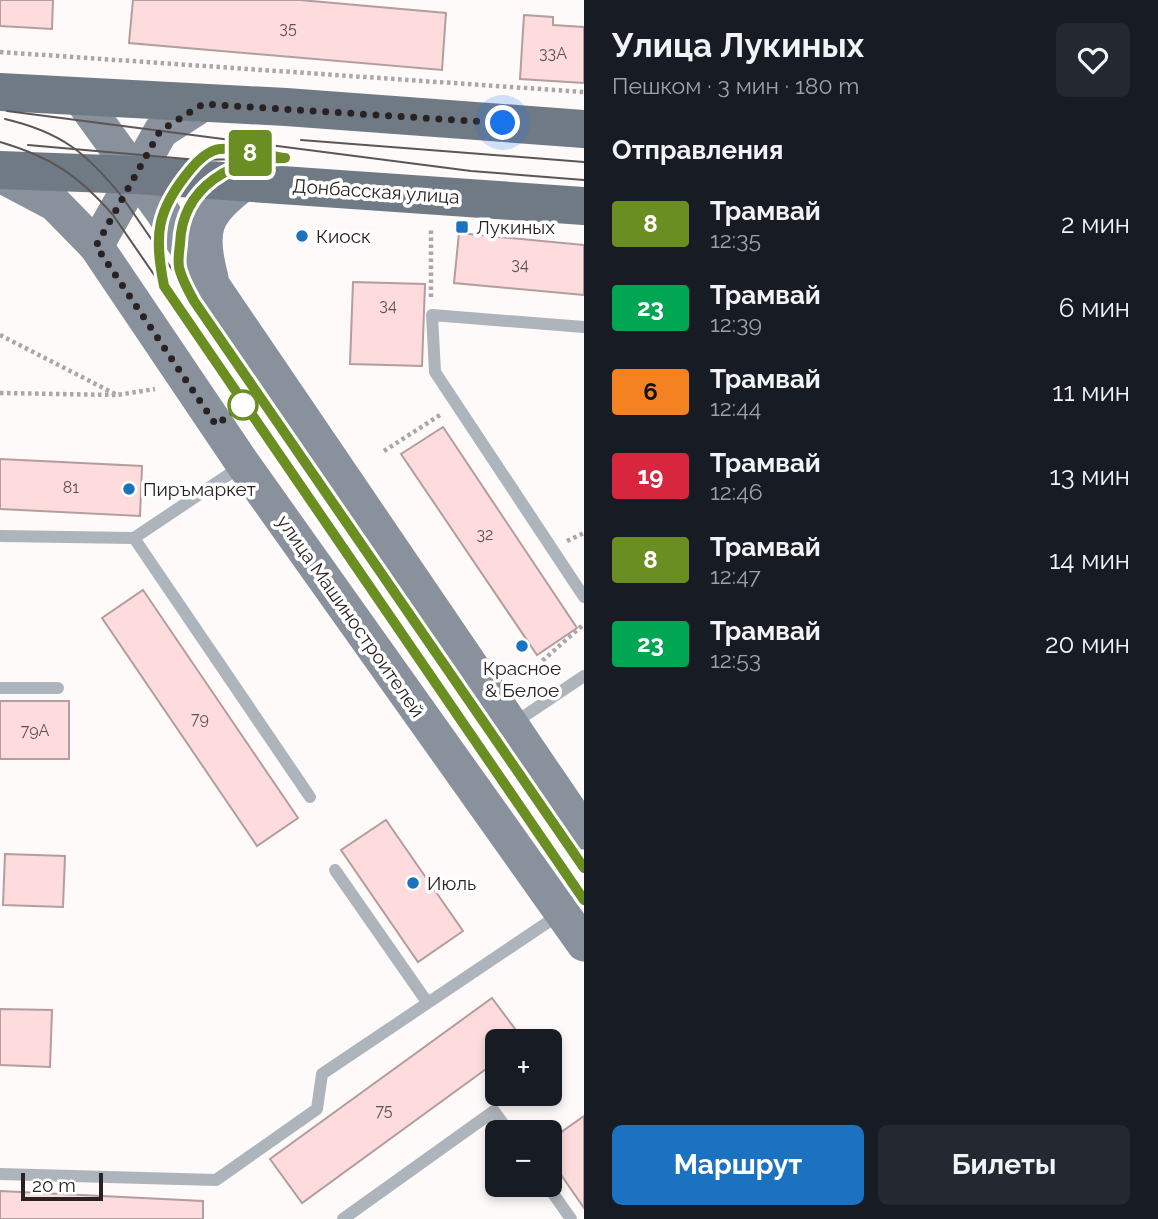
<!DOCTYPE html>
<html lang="ru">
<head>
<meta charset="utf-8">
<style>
	:root { --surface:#171b24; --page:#242831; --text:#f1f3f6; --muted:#9ea1a6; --accent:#1a72c0 }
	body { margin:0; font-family:Raleway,sans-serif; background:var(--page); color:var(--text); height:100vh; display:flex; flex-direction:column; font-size:26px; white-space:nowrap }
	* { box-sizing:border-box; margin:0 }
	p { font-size:23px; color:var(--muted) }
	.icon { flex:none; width:38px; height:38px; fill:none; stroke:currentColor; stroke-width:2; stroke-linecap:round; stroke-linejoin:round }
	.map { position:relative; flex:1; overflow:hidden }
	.details { display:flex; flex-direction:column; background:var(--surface); width:574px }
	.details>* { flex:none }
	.badge { padding:0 14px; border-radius:5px; font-size:24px; line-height:46px }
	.controls { position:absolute; left:485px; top:1029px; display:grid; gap:14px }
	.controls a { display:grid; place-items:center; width:77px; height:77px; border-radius:10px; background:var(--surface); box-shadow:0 4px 10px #0003; font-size:35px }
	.scale { position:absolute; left:21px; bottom:18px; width:82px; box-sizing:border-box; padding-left:7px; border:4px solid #2a2122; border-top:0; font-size:19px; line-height:24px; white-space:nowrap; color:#2a2122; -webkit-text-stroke:5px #fff; paint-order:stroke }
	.you { position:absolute; width:35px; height:35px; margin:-18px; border:5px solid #fff; border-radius:50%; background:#1a73e8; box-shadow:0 0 0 10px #1a73e833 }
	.map>.badge { position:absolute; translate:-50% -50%; box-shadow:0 0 0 4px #fff }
	h2 { padding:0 28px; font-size:26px; line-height:63px }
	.round { display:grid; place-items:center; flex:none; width:74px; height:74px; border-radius:10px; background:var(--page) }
	.headline { display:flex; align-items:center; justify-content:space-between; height:119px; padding:0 28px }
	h1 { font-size:33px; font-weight:700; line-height:52px }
	.primary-button { display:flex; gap:14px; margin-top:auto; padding:14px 28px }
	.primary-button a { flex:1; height:80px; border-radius:10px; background:var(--accent); color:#fff; font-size:28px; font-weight:700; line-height:80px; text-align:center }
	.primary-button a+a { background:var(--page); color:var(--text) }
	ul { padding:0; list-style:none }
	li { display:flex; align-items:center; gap:21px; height:84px; padding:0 28px }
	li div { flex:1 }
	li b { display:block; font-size:26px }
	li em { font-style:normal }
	li .badge { min-width:77px; font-weight:700; text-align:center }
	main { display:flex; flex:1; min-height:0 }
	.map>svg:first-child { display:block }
	.building { fill:#fedcde; stroke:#b39d9e; stroke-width:2 }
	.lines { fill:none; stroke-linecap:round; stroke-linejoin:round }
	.path { stroke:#aca6a6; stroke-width:4.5; stroke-dasharray:3.5 3.5; stroke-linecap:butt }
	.service { stroke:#aeb4bb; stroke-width:12 }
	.secondary { stroke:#89929c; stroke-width:35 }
	.primary { stroke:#6f7a85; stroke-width:38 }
	.tram { stroke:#5c5555; stroke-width:2 }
	.line-casing { stroke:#fff; stroke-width:16 }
	.line { stroke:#6b8e23; stroke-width:10 }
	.walk { stroke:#2a2122; stroke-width:7; stroke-dasharray:0 12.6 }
	.poi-dot { fill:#1a72c0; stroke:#fff; stroke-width:2.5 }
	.stop-dot { fill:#fff; stroke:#6b8e23; stroke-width:3.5 }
	.labels { text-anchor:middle; stroke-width:7; stroke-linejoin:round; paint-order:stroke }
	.number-label { font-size:16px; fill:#5f5051 }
	.street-label { font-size:19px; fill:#2a2122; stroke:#fff }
	.poi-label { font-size:19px; fill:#2a2122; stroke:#fff; text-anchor:start }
</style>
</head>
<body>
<main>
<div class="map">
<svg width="584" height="1219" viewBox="0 0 584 1219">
	<rect width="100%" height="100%" fill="#fefafa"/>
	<g class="building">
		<polygon points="0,0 53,0 52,29 0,26"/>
		<polygon points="133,0 300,0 446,13 442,70 129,43"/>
		<polygon points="524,15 553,17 553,25 584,27 584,83 520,79"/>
		<polygon points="459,233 584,245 584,295 454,283"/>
		<polygon points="353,282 425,284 422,366 350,364"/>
		<polygon points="443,427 577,628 537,655 401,454"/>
		<polygon points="0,459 142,466 140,516 0,509"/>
		<polygon points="143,590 298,818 257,846 102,618"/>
		<rect x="0" y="701" width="69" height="58"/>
		<polygon points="386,820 463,931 418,962 341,850"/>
		<polygon points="5,854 65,856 63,907 3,905"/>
		<polygon points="492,998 524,1041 497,1041 497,1061 302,1203 270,1159"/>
		<polygon points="0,1009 52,1010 50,1067 0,1065"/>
		<polygon points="584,1116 584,1208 550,1159 550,1140"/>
		<polygon points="0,1191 203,1201 203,1219 0,1219"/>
	</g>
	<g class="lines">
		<g class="path">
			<polyline points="0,52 584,92"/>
			<polyline points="431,297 431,229"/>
			<polyline points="0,335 117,395 155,389"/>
			<polyline points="0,393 116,395"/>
			<polyline points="384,451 440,415"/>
			<polyline points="567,541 584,533"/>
			<polyline points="532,670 584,624"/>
		</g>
		<g class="service">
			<polyline points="584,327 432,315 435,372 584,597"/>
			<polyline points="0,536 134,538 243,465"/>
			<polyline points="134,538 310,797"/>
			<polyline points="0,688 58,688"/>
			<polyline points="514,723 584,676"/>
			<polyline points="335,870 427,1002"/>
			<polyline points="0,1174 216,1180 317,1109 322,1074 560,914"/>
			<polyline points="547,1185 571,1219"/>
			<polyline points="343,1219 494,1111 509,1132"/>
		</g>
		<g class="secondary">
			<polyline points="79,96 162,211 584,832"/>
			<polyline points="0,175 55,204 96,246 243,464 584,944"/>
			<polyline points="96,246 161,131 203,104"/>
			<path d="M211,278C198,229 204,213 245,183"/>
		</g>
		<g class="primary">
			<polyline points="0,92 286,107 584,129"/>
			<polyline points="0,170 136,175 584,206"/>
		</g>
		<g class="tram">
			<polyline points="7,111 471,171 584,180"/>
			<path d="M5,119C61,132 87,153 123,198L584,868"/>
			<polyline points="301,140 584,162"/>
			<path d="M0,142C51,157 78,175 113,215L584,900"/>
			<polyline points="28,145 198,160 285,158 271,156"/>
			<path d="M158,251C153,220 177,171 205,156"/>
			<path d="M183,279C162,235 200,174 244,163"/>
		</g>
	</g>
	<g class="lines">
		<g class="line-casing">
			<path id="line" d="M584,868L194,301C189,292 183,281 180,271C177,264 179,253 180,244C182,186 233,158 285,158C266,155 240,147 220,149C209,150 197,161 190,170C156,211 154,235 164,286L584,900"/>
		</g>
		<use href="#line" class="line"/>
		<polyline class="walk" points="243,405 216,425 96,246 160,131 203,104 503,123"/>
	</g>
	<g class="poi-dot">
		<rect x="455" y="220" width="14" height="14" rx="3.5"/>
		<circle cx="302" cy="236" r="7"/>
		<circle cx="129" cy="489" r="7"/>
		<circle cx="522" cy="646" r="7"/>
		<circle cx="413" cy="883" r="7"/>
	</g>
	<circle class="stop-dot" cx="243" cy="405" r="14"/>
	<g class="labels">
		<g class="number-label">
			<text x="288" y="34">35</text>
			<text x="553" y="59">33А</text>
			<text x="520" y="270">34</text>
			<text x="388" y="311">34</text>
			<text x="71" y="493">81</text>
			<text x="485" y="540">32</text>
			<text x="200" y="724">79</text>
			<text x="35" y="736">79А</text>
			<text x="384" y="1116">75</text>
		</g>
		<g class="street-label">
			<text transform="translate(376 191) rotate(4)" y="7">Донбасская улица</text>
			<text transform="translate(351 616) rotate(55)" y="7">улица Машиностроителей</text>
		</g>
		<g class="poi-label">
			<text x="476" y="234">Лукиных</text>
			<text x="316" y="243">Киоск</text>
			<text x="143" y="496">Пиръмаркет</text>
			<text x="522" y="675" text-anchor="middle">Красное<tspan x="522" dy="22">&amp; Белое</tspan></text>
			<text x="427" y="890">Июль</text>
		</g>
	</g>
</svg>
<div class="controls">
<a>+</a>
<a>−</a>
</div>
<div class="scale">20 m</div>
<div class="you" style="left:503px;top:123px"></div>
<b class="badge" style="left:250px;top:153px;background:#6b8e23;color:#fff">8</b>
</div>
<section class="details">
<div class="headline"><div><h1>Улица Лукиных</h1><p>Пешком · 3 мин · 180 m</p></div><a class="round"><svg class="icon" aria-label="heart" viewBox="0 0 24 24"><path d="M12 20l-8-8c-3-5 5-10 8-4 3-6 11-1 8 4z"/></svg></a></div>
<h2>Отправления</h2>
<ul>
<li><span class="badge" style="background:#6b8e23;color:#fff">8</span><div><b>Трамвай</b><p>12:35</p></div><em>2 мин</em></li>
<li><span class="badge" style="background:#00a651;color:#fff">23</span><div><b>Трамвай</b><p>12:39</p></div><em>6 мин</em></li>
<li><span class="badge" style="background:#f58220;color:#111">6</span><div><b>Трамвай</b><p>12:44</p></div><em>11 мин</em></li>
<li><span class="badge" style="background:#d7263d;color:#fff">19</span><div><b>Трамвай</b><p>12:46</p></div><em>13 мин</em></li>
<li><span class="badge" style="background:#6b8e23;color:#fff">8</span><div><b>Трамвай</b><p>12:47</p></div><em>14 мин</em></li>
<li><span class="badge" style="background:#00a651;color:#fff">23</span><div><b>Трамвай</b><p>12:53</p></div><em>20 мин</em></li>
</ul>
<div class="primary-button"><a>Маршрут</a><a>Билеты</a></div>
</section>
</main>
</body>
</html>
